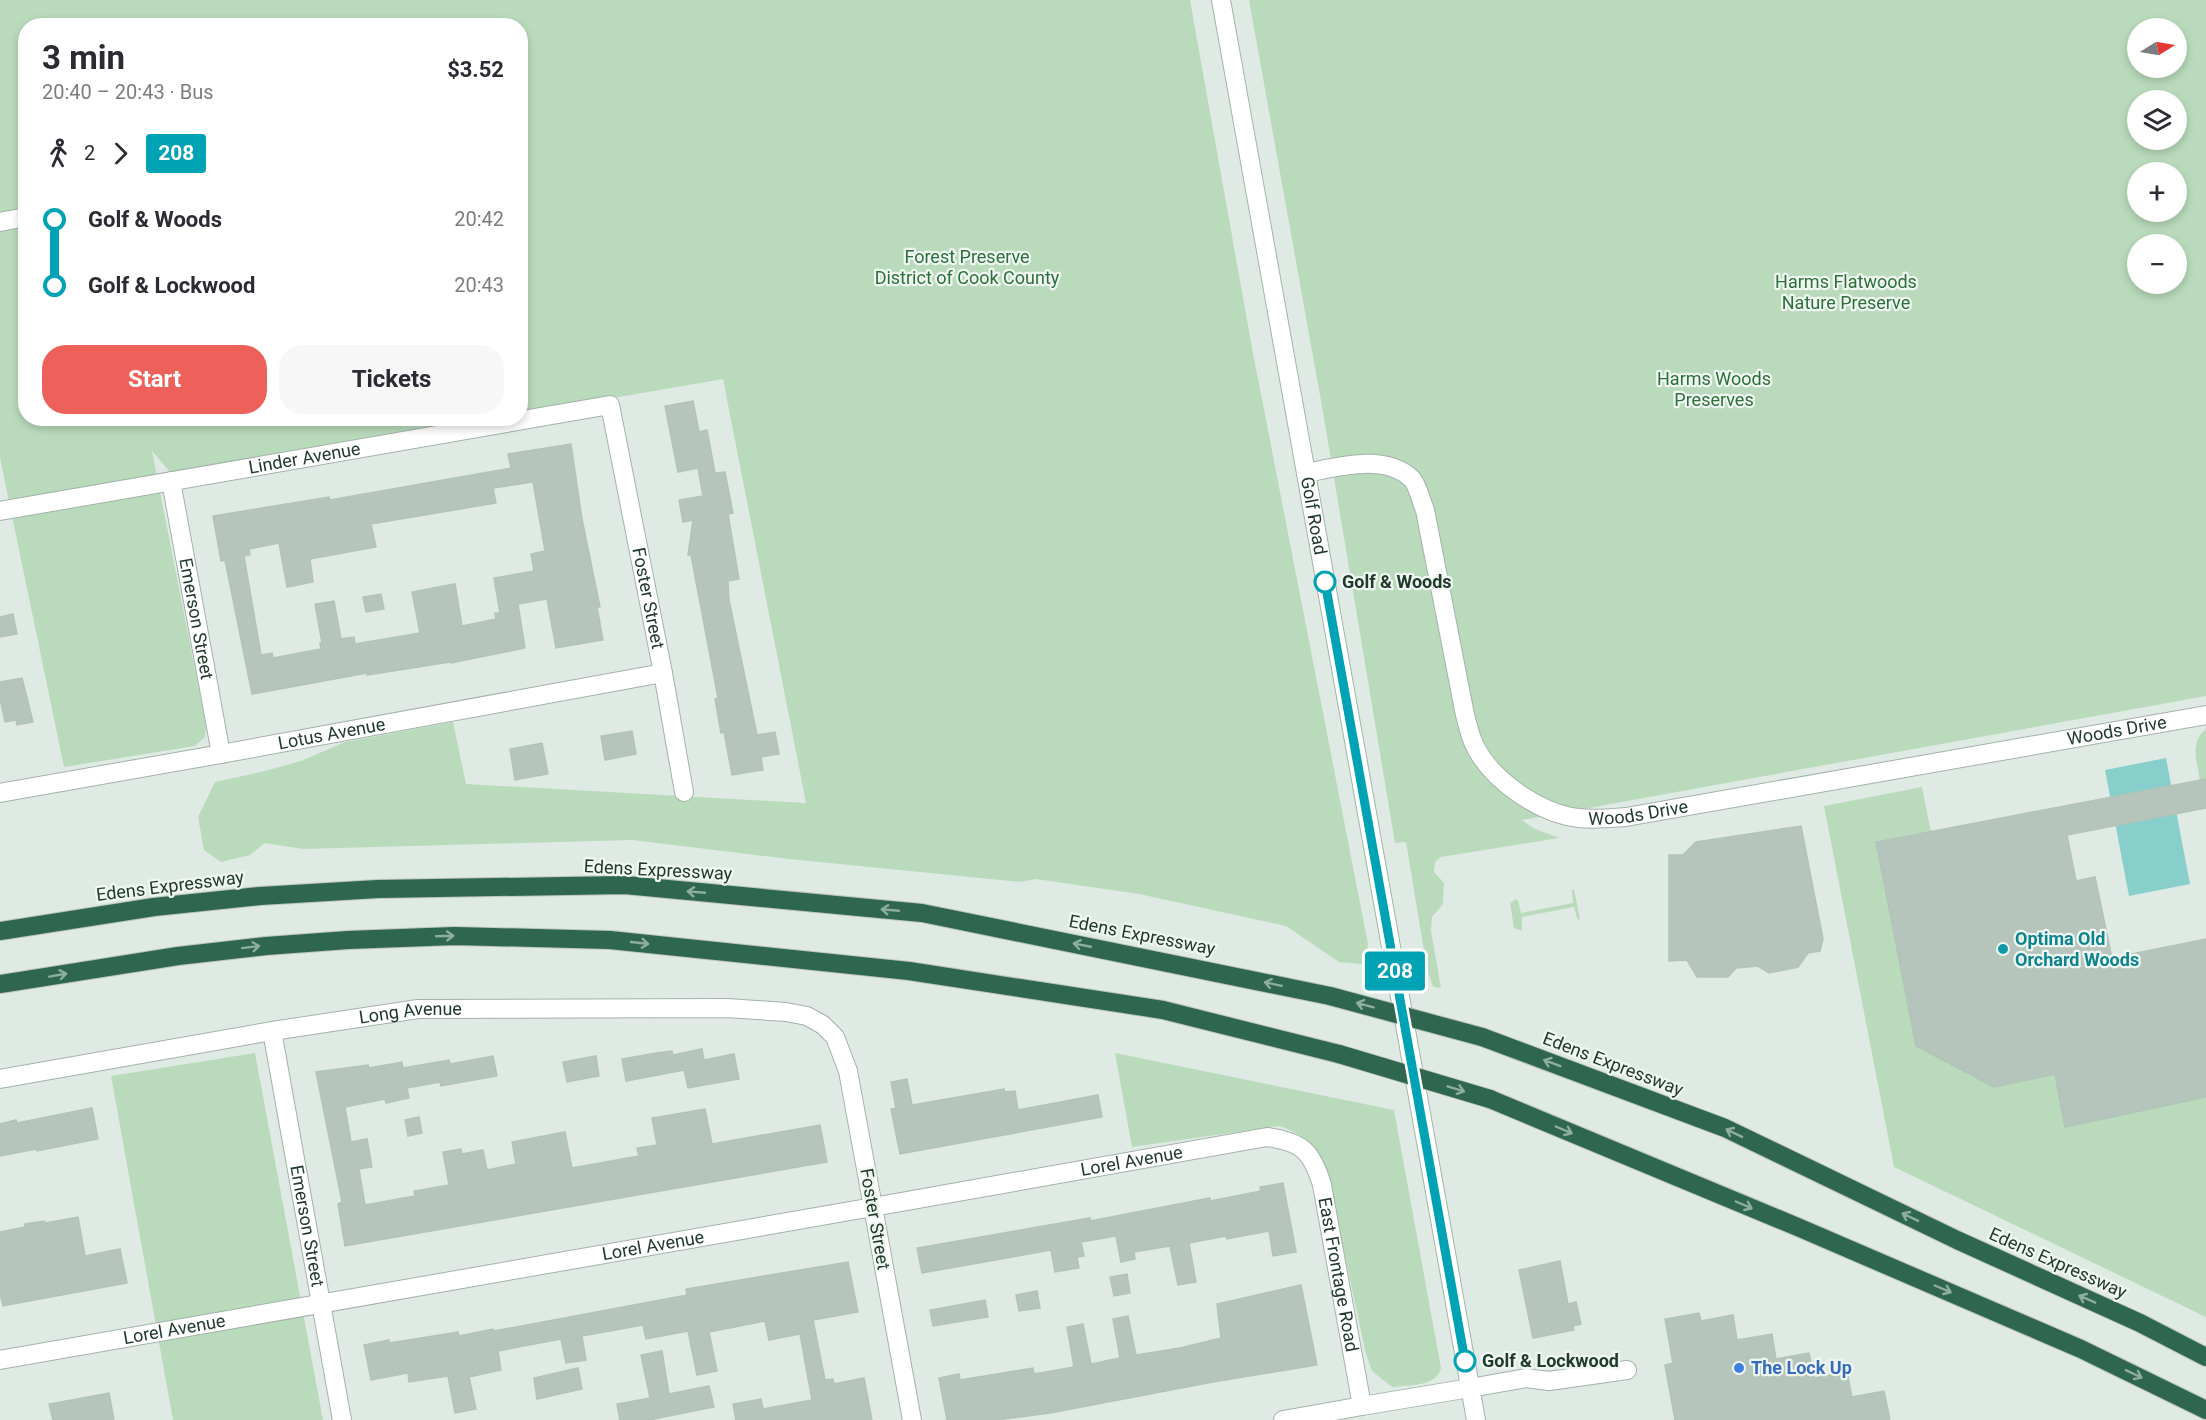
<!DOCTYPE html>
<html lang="en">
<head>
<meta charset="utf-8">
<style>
	:root { --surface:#fff; --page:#f7f7f7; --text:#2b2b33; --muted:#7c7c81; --accent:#ee615a }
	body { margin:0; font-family:Roboto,sans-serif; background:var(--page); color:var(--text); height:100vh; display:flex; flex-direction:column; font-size:22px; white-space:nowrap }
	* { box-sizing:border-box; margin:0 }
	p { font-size:20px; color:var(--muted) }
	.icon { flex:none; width:33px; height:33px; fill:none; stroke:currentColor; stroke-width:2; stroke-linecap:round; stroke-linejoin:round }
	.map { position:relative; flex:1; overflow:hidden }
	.side { position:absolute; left:18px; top:18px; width:510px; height:408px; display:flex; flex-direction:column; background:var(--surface); border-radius:24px; box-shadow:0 3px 9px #0003 }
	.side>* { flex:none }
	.badge { padding:0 12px; border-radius:4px; font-size:21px; line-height:39px }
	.needle { width:39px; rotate:79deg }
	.fabs { position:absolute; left:2127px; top:18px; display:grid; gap:12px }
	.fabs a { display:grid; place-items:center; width:60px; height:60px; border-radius:50%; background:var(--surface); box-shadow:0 3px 9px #0003; font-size:30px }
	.map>.badge { position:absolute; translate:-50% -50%; box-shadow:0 0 0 3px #fff }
	.legs { display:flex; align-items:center; gap:9px; height:66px; padding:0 24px; font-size:20px }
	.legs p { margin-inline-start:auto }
	.headline { display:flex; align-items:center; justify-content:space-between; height:102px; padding:0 24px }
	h1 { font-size:33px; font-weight:700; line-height:45px }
	.cta { display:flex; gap:12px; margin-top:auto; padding:12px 24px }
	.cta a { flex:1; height:69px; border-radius:24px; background:var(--accent); color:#fff; font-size:24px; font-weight:700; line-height:69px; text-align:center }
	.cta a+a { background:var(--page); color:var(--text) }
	ul { padding:0 24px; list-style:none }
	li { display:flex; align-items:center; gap:21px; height:66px; font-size:22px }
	li i { display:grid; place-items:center; width:9px; height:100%; margin:0 8px; background:currentColor }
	li i::after { content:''; width:15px; height:15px; margin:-8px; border:4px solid; border-radius:50%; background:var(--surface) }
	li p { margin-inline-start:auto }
	li:first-child i { background:linear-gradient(#0000 50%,currentColor 0) }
	li:last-child i { background:linear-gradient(currentColor 50%,#0000 0) }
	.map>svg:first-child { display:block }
	.green { fill:#b9dbbb; fill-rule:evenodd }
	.water { fill:#88cfcc }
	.building { fill:#b5c5bc; stroke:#b2c4b9; stroke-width:1.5; fill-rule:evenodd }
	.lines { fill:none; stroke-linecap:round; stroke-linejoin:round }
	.minor-casing { stroke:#a3b2aa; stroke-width:20 }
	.tertiary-casing { stroke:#a3b2aa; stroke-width:20 }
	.secondary-casing { stroke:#9fb6a9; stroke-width:20 }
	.motorway-casing { stroke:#bcc4c0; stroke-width:20 }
	.minor { stroke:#fff; stroke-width:18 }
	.tertiary { stroke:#fff; stroke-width:18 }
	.secondary { stroke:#fff; stroke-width:18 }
	.motorway { stroke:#2e664f; stroke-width:18 }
	.motorway-bridge-casing { stroke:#bcc4c0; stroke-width:20; stroke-linecap:butt }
	.motorway-bridge { stroke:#2e664f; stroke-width:18 }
	.oneway { stroke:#8faea0 }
	.line-1-casing { stroke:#fff; stroke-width:14 }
	.line-1 { stroke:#00a3b4; stroke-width:9 }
	.stop-1-dot { fill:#fff; stroke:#00a3b4; stroke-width:3 }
	.culture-dot { fill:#0f9aa8; stroke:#f0f7f2; stroke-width:2 }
	.shop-dot { fill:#3f7fe0; stroke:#f0f7f2; stroke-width:2 }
	.labels { text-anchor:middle; stroke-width:4.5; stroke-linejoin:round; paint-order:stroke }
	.park-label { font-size:18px; fill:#2c7039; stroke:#f0f7f2 }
	.street-label { font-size:18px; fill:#213a2e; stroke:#f0f7f2 }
	.stop-label { font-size:18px; font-weight:bold; fill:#213a2e; stroke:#f0f7f2; text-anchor:start }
	.culture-label { font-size:18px; font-weight:bold; fill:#0d838f; stroke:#f0f7f2; text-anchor:start }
	.shop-label { font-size:18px; font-weight:bold; fill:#366cbe; stroke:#f0f7f2; text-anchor:start }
</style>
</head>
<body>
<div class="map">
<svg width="2206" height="1420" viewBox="0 0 2206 1420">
	<rect width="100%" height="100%" fill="#e0eae4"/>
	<g class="green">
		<polygon points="0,0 1190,0 1252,348 1368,944 1366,962 1361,964 1339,962 1286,926 1139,894 1036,879 1020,882 789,859 632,840 303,849 265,843 250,855 221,862 204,850 198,817 215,782 261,772 301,761 345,742 453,722 466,784 806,803 723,379 521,414 520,26 26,26 26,418 494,419 170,472 152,451 206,725 205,737 195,746 64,767 0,458"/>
		<path d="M1249,0H2206V696L1522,820L1533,828L1559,838L1441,857L1435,862L1434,872L1444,883L1443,904L1432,917L1431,931L1441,988L1433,987L1427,969L1406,842L1395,843L1323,412ZM2138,28H2176V68H2138ZM2138,100H2176V140H2138ZM2138,172H2176V212H2138ZM2138,244H2176V284H2138Z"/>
		<path d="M2206,729V779L2200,780C2197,761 2189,743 2206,729Z"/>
		<polygon points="1922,787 1931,832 1876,843 1916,1046 1994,1087 2055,1074 2066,1126 2206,1097 2206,1317 1894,1167 1824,806"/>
		<polygon points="1574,889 1580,920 1577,918 1574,907 1522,917 1522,931 1514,928 1510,903 1516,899 1518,901 1521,913 1573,903 1572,890"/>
		<polygon points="255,1053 323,1420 173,1420 111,1076"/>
		<path d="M1115,1053L1394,1110L1441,1368C1436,1387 1409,1385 1392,1387L1372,1371L1366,1354L1325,1164C1314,1144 1301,1133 1279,1126L1132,1147Z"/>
	</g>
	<polygon class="water" points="2166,758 2190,884 2129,896 2105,770"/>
	<g class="building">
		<polygon points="693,401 699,432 707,430 715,473 725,472 733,513 728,514 739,579 728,581 729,600 757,735 775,732 779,754 761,757 763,770 732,775 724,732 721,733 715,699 718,698 691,555 688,555 693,520 683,522 679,500 703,496 698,468 678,472 665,406"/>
		<path d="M571,444L582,519L600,607H597L603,640L556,648L547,599L518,604L525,648L451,663L450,662L367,675V673L252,694L225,560L221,561L213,516L329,497L330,500L511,468L508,454ZM533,482L545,551L531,554L534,571L494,578L500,613H495L496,619L462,626L455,584L412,592L420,633L355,644L354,637L341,639L334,601L315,604L322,643H320L321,649L273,658L272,653L261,655L244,556L250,555L249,549L279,543L287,587L313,582L310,559L376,547L371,524L496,503L493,488Z"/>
		<polygon points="381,594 384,609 366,612 363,597"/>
		<polygon points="13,614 17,634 0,637 0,617"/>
		<polygon points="22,678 33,722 17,725 16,720 5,722 0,698 0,682"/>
		<polygon points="632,731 636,754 605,760 601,736"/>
		<polygon points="542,743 548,774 515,780 510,749"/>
		<polygon points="2206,779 2206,808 2067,835 2076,881 2095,877 2112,958 2206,939 2206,1097 2065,1127 2055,1074 1994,1087 1916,1046 1876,842"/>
		<polygon points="1801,826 1823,939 1820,951 1808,953 1798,967 1769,973 1758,966 1736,968 1728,977 1697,977 1687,960 1669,961 1669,855 1683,855 1696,842"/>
		<polygon points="702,1049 704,1060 734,1054 739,1079 688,1088 684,1070 626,1081 622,1059 656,1053 672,1051 673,1055"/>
		<polygon points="493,1056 497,1076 441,1086 440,1082 407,1088 409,1098 386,1103 385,1099 345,1107 351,1142 367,1139 372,1167 359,1169 365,1205 415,1196 414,1191 449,1185 443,1152 461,1149 462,1154 483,1150 487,1170 516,1164 512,1142 565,1132 572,1168 639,1156 637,1148 657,1145 652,1118 705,1109 712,1144 820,1125 827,1162 345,1246 338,1204 342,1202 316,1072 368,1065 369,1068 402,1062 403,1068 449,1060 450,1064"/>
		<polygon points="596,1056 599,1076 567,1082 563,1062"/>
		<polygon points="907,1079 912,1105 1004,1089 1005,1092 1015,1091 1018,1110 1098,1095 1102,1117 900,1154 891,1109 896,1108 891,1082"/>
		<polygon points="92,1108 98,1139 37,1151 36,1149 0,1156 0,1124 16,1120 17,1123"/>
		<polygon points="419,1117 422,1133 408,1136 405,1120"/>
		<polygon points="1283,1183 1296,1252 1273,1256 1269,1231 1227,1239 1226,1236 1189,1243 1196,1282 1178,1285 1170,1246 1134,1252 1135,1259 1121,1262 1116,1236 1081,1242 1084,1256 1077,1257 1079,1268 1055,1272 1051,1250 922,1273 917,1248 1090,1218 1090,1221 1210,1198 1210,1201 1261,1191 1260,1187"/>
		<polygon points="78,1217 85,1256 120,1249 127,1283 3,1306 0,1293 0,1232 25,1227 25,1224 44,1221 45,1223"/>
		<polygon points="1560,1261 1568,1304 1576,1302 1581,1324 1573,1326 1574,1330 1533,1338 1519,1270"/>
		<polygon points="848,1262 858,1312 813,1320 825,1380 833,1379 834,1384 864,1378 872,1420 736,1420 733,1404 761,1399 763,1409 812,1400 800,1334 769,1340 765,1321 709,1332 717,1371 697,1375 688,1331 646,1339 643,1325 582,1336 586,1360 566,1363 561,1339 498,1351 501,1370 469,1377 476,1409 455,1413 448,1376 409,1382 408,1373 371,1380 364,1345 389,1340 389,1343 458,1332 459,1336 493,1329 494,1331 687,1295 686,1289"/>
		<polygon points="1127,1274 1130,1293 1114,1296 1110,1277"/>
		<polygon points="1301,1285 1317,1365 1213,1382 1050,1413 996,1420 947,1420 939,1378 959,1374 960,1380 1033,1368 1034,1374 1074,1367 1067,1327 1083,1324 1091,1364 1120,1358 1113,1319 1128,1316 1136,1355 1180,1348 1221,1338 1217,1304"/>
		<polygon points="1037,1291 1040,1308 1019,1311 1016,1295"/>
		<polygon points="985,1300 988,1317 933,1326 930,1310"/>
		<polygon points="1699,1313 1701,1321 1733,1315 1737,1340 1772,1334 1776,1359 1809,1353 1814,1378 1847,1372 1852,1397 1884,1391 1890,1420 1675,1420 1665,1365 1673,1363 1665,1319"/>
		<polygon points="662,1351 669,1394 709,1386 714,1407 649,1420 620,1420 617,1404 650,1398 641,1355"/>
		<polygon points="578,1368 582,1389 537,1399 534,1378"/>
		<polygon points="109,1393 114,1420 53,1420 49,1404"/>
	</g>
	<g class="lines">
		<g class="minor-casing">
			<g id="minor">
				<polyline points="0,222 26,217"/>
				<path id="s1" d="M171,481L221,754L663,673"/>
				<path id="s2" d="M0,511L610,405L663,673L684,792"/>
				<path id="s3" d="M272,1031L342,1420"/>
				<path id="s4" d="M0,1360L873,1207L912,1420"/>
				<polyline points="1470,1388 1526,1378 1549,1381 1627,1370"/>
				<polyline points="1283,1420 1362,1406"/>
			</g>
		</g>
		<g class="tertiary-casing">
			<g id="tertiary">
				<path id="s5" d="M1306,473C1338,467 1385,453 1412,479C1418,486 1421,501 1425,510L1465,715C1468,725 1470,737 1475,746C1492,781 1541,814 1579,818C1594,820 1611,818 1626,817L2206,715"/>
				<polyline points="0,793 221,754"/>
				<path id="s6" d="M0,1079L272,1031L418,1009L727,1008L786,1012L807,1016L823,1025L835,1037L848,1071L873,1207L1267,1137C1303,1142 1312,1152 1322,1185L1362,1406L1470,1388"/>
			</g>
		</g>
		<g class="secondary-casing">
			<g id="secondary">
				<path id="s7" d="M1221,0L1476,1420"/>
			</g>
		</g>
		<g class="motorway-casing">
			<g id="motorway">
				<polyline points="0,931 154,907 260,896 378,889 625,885 922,913 1330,996"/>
				<polyline points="0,984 178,956 266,946 348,940 455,936 610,940 909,971 1163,1010 1339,1054"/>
				<polyline points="1482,1037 1725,1128 1957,1240 2140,1323 2206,1357"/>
				<polyline points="1490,1099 1800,1228 2081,1349 2206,1410"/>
			</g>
		</g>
		<use href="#minor" class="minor"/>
		<use href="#tertiary" class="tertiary"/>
		<use href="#secondary" class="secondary"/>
		<use href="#motorway" class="motorway"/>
		<g class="motorway-bridge-casing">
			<g id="motorway-bridge">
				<polyline points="1330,996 1482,1037"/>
				<polyline points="1339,1054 1490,1099"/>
			</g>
		</g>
		<use href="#motorway-bridge" class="motorway-bridge"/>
	</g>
	<defs><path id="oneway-shaft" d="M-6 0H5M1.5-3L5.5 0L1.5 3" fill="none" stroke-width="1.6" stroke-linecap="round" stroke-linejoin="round" transform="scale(1.5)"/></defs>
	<g class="oneway">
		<use href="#oneway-shaft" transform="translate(696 892) rotate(-175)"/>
		<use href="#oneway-shaft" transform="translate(890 910) rotate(-175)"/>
		<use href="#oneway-shaft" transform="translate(445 936) rotate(-2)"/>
		<use href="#oneway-shaft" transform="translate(640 943) rotate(6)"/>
		<use href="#oneway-shaft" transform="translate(1082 945) rotate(-169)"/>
		<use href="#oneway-shaft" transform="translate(251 947) rotate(-7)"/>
		<use href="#oneway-shaft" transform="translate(58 975) rotate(-10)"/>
		<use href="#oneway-shaft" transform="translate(1273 984) rotate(-168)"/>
		<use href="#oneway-shaft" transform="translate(1365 1005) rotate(-165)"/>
		<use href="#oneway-shaft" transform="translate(1552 1063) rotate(-159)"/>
		<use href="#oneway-shaft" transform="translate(1456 1089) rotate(17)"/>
		<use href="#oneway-shaft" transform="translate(1564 1130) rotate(23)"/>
		<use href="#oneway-shaft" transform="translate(1734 1133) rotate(-154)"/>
		<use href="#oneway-shaft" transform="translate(1744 1205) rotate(23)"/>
		<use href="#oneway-shaft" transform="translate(1910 1217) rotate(-154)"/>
		<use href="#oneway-shaft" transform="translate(1943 1289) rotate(23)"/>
		<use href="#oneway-shaft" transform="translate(2087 1299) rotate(-156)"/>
		<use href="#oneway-shaft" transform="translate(2134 1374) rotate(26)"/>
	</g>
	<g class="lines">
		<g class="line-1-casing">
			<polyline id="line-1" points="1325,582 1465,1361"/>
		</g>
		<use href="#line-1" class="line-1"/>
	</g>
	<g class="stop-1-dot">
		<circle cx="1325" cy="582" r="10"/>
		<circle cx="1465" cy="1361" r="10"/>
	</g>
	<circle class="culture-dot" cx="2003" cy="949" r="6"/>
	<circle class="shop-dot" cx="1739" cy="1368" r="6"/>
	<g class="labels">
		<g class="park-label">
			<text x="967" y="263">Forest Preserve<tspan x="967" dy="21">District of Cook County</tspan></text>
			<text x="1846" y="288">Harms Flatwoods<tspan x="1846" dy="21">Nature Preserve</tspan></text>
			<text x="1714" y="385">Harms Woods<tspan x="1714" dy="21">Preserves</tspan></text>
		</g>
		<g class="street-label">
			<text dy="6" stroke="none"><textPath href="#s2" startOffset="309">Linder Avenue</textPath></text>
			<text dy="6" stroke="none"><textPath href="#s7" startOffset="524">Golf Road</textPath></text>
			<text dy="6" stroke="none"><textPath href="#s2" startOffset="816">Foster Street</textPath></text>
			<text dy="6" stroke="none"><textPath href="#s1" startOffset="140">Emerson Street</textPath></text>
			<text dy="6" stroke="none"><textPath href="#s5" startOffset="1062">Woods Drive</textPath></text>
			<text dy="6" stroke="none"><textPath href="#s1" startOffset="390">Lotus Avenue</textPath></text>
			<text dy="6" stroke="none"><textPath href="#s5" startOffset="576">Woods Drive</textPath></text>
			<text transform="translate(658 870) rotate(3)" y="6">Edens Expressway</text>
			<text transform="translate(170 886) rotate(-7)" y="6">Edens Expressway</text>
			<text transform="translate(1142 935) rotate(11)" y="6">Edens Expressway</text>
			<text dy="6" stroke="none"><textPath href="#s6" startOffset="416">Long Avenue</textPath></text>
			<text transform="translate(1613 1064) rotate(21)" y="6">Edens Expressway</text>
			<text dy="6" stroke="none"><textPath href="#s6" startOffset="1286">Lorel Avenue</textPath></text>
			<text transform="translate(875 1219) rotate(80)" y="6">Foster Street</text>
			<text dy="6" stroke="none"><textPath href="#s3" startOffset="198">Emerson Street</textPath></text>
			<text dy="6" stroke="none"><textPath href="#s4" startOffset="663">Lorel Avenue</textPath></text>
			<text transform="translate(2058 1263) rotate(24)" y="6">Edens Expressway</text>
			<text dy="6" stroke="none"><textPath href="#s6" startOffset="1594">East Frontage Road</textPath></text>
			<text dy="6" stroke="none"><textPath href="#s4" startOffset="177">Lorel Avenue</textPath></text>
		</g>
		<g class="stop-label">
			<text x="1342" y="588">Golf &amp; Woods</text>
			<text x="1482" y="1367">Golf &amp; Lockwood</text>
		</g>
		<g class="culture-label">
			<text x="2015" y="945">Optima Old<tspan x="2015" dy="21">Orchard Woods</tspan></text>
		</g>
		<g class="shop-label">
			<text x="1751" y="1374">The Lock Up</text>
		</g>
	</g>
</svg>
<div class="fabs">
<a><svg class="needle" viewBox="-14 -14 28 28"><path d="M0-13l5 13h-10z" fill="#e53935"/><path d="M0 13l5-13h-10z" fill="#7c7c81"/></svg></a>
<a><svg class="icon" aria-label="layers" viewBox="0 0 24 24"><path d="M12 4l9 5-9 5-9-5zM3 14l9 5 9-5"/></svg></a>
<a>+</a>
<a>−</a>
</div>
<b class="badge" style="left:1395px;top:971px;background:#00a3b4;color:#fff">208</b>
<section class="side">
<div class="headline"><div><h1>3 min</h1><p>20:40 – 20:43 · Bus</p></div><b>$3.52</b></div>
<div class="legs"><svg class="icon" aria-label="walk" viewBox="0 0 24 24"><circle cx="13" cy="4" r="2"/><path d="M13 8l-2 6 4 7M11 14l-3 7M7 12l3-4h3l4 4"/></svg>2<svg class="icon" aria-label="forward" viewBox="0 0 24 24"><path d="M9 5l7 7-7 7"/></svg><b class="badge" style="background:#00a3b4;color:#fff">208</b></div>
<ul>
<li><i style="color:#00a3b4"></i><b>Golf &amp; Woods</b><p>20:42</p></li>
<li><i style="color:#00a3b4"></i><b>Golf &amp; Lockwood</b><p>20:43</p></li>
</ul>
<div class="cta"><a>Start</a><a>Tickets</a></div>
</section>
</div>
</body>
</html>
